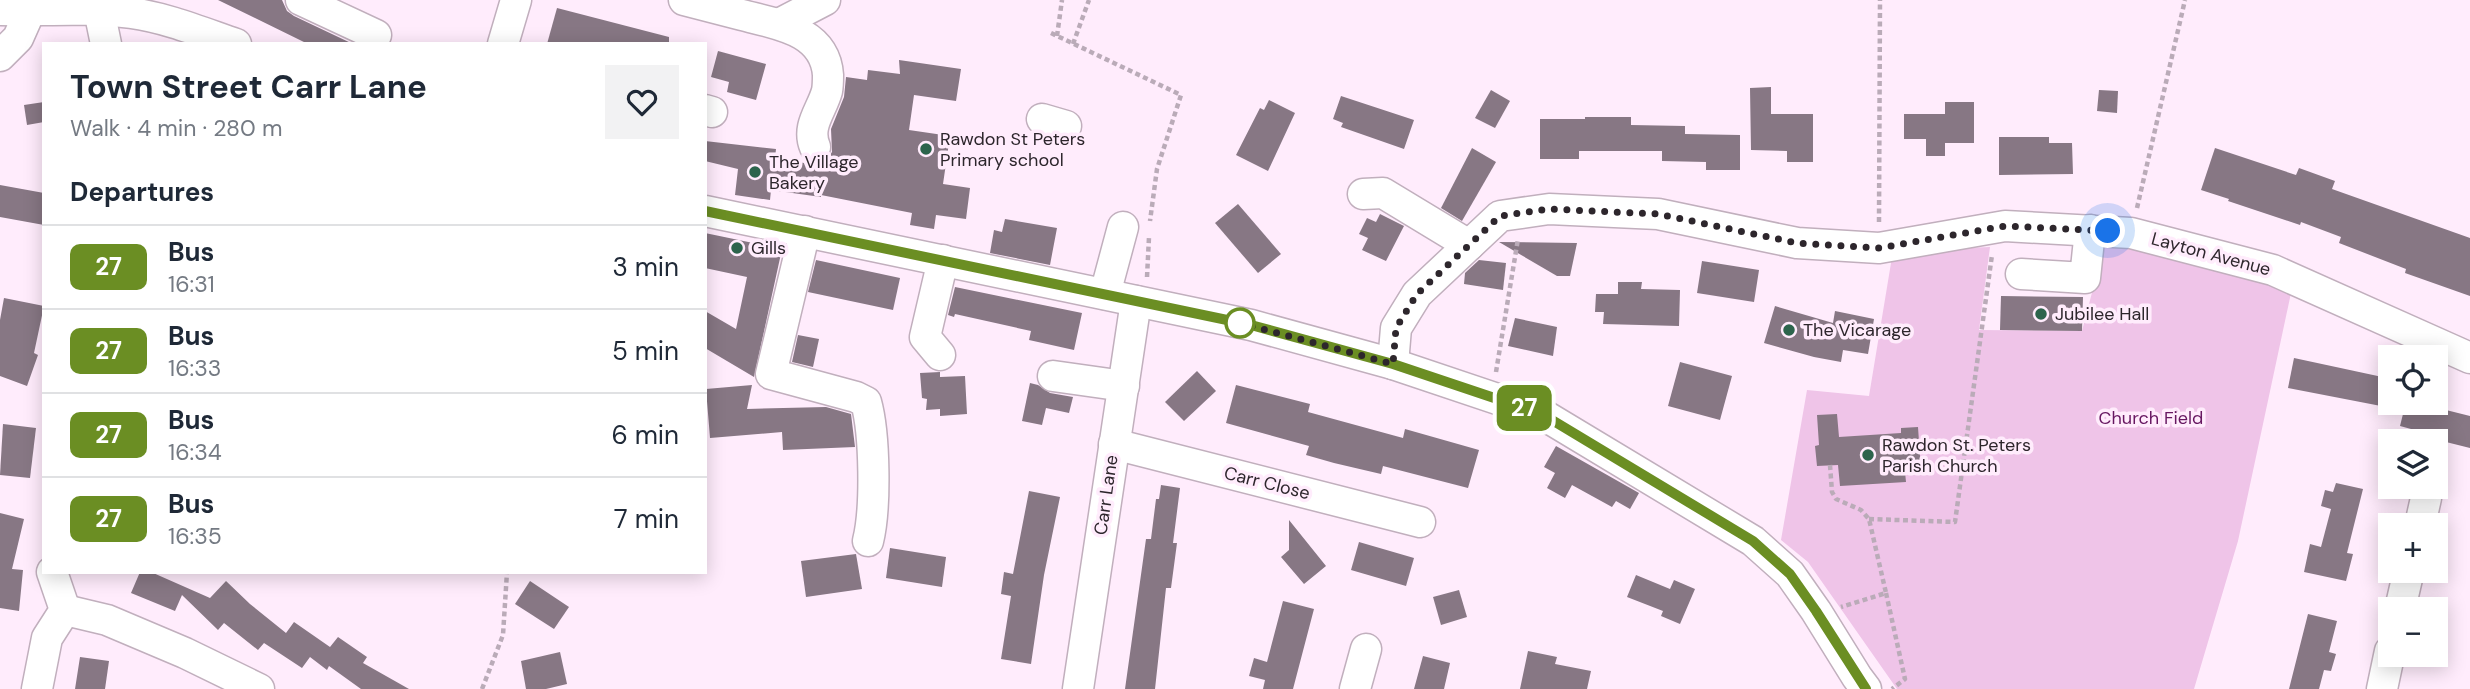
<!DOCTYPE html>
<html lang="en">
<head>
<meta charset="utf-8">
<style>
	:root { --surface:#fff; --page:#f2f2f3; --text:#1f2937; --muted:#747a83; --line:#e0e1e3 }
	body { margin:0; font-family:"DM Sans",sans-serif; background:var(--page); color:var(--text); height:100vh; display:flex; flex-direction:column; font-size:26px; white-space:nowrap }
	* { box-sizing:border-box; margin:0 }
	p { font-size:23px; color:var(--muted) }
	.icon { flex:none; width:38px; height:38px; fill:none; stroke:currentColor; stroke-width:2; stroke-linecap:round; stroke-linejoin:round }
	.map { position:relative; flex:1; overflow:hidden }
	.drawer { position:absolute; left:42px; top:42px; width:665px; height:532px; display:flex; flex-direction:column; background:var(--surface); border-radius:0px; box-shadow:0 4px 18px #0003 }
	.drawer>* { flex:none }
	.badge { padding:0 14px; border-radius:10px; font-size:24px; line-height:46px }
	.fabs { position:absolute; left:2378px; top:345px; display:grid; gap:14px }
	.fabs a { display:grid; place-items:center; width:70px; height:70px; border-radius:0px; background:var(--surface); box-shadow:0 4px 18px #0003; font-size:35px }
	.you { position:absolute; width:35px; height:35px; margin:-18px; border:5px solid #fff; border-radius:50%; background:#1a73e8; box-shadow:0 0 0 10px #1a73e833 }
	.map>.badge { position:absolute; translate:-50% -50%; box-shadow:0 0 0 4px #fff }
	h2 { padding:0 28px; font-size:26px; line-height:63px }
	.round { display:grid; place-items:center; flex:none; width:74px; height:74px; border-radius:0px; background:var(--page) }
	.headline { display:flex; align-items:center; justify-content:space-between; height:119px; padding:0 28px }
	h1 { font-size:33px; font-weight:700; line-height:52px }
	ul { padding:0; list-style:none }
	li { display:flex; align-items:center; gap:21px; height:84px; padding:0 28px; border-top:2px solid var(--line) }
	li div { flex:1 }
	li b { display:block; font-size:26px }
	li em { font-style:normal }
	li .badge { min-width:77px; font-weight:700; text-align:center }
	.map>svg:first-child { display:block }
	.green { fill:#efc4e8 }
	.building { fill:#877784 }
	.lines { fill:none; stroke-linecap:round; stroke-linejoin:round }
	.minor-casing { stroke:#c1afbd; stroke-width:33 }
	.path { stroke:#baabb8; stroke-width:4.5; stroke-dasharray:5 3.5; stroke-linecap:butt }
	.minor { stroke:#fff; stroke-width:30 }
	.line-casing { stroke:#fff; stroke-width:16 }
	.line { stroke:#6b8e23; stroke-width:10 }
	.walk { stroke:#2d262c; stroke-width:7; stroke-dasharray:0 12.6 }
	.poi-dot { fill:#2c644c; stroke:#ffecfc; stroke-width:2.5 }
	.stop-dot { fill:#fff; stroke:#6b8e23; stroke-width:3.5 }
	.labels { text-anchor:middle; stroke-width:7; stroke-linejoin:round; paint-order:stroke }
	.poi-label { font-size:18px; fill:#2d262c; stroke:#ffecfc; text-anchor:start }
	.street-label { font-size:18px; fill:#2d262c; stroke:#ffecfc }
	.park-label { font-size:18px; fill:#671761; stroke:#ffecfc }
</style>
</head>
<body>
<div class="map">
<svg width="2470" height="689" viewBox="0 0 2470 689">
	<rect width="100%" height="100%" fill="#ffecfc"/>
	<polygon class="green" points="2108,231 2294,279 2238,541 2194,689 1897,689 1808,562 1781,540 1807,390 1869,396 1893,251 1990,247 1979,330 2082,331"/>
	<g class="building">
		<polygon points="218,0 282,0 287,11 294,16 353,44 308,44"/>
		<polygon points="557,8 669,37 669,44 547,44"/>
		<polygon points="718,51 766,64 756,100 727,92 729,82 711,77"/>
		<polygon points="899,60 961,69 956,101 914,95 909,130 950,136 943,184 970,188 966,219 936,215 934,229 910,225 912,213 821,195 821,197 771,190 770,200 735,195 738,169 705,161 705,141 776,149 775,158 816,165 821,164 827,159 832,152 831,129 844,97 846,77 867,80 868,70 900,74"/>
		<polygon points="1771,87 1771,114 1813,114 1813,162 1787,162 1787,151 1751,150 1750,88"/>
		<polygon points="1491,90 1510,101 1495,128 1475,118"/>
		<polygon points="2099,90 2118,91 2117,113 2097,111"/>
		<polygon points="1341,96 1414,120 1404,149 1341,127 1343,123 1333,119"/>
		<polygon points="1269,100 1295,113 1268,171 1236,155 1260,108 1264,110"/>
		<polygon points="44,102 44,122 27,125 24,105"/>
		<polygon points="1945,102 1974,102 1974,143 1945,143 1945,156 1926,156 1926,139 1904,139 1904,114 1945,114"/>
		<polygon points="1585,117 1631,117 1631,125 1685,126 1685,134 1740,135 1740,170 1706,170 1706,162 1662,161 1662,151 1579,151 1579,159 1540,159 1540,119 1585,119"/>
		<polygon points="1999,137 2049,137 2049,143 2072,143 2073,174 1999,175"/>
		<polygon points="1472,148 1496,162 1462,221 1441,208"/>
		<polygon points="2215,148 2296,175 2299,168 2335,181 2332,189 2470,238 2470,296 2405,273 2406,269 2339,243 2341,237 2301,222 2300,225 2228,201 2229,199 2201,190"/>
		<polygon points="0,185 44,193 44,225 0,217"/>
		<polygon points="1238,204 1281,254 1258,273 1215,223"/>
		<polygon points="1380,214 1404,226 1386,261 1362,250 1368,238 1359,234 1367,218 1376,222"/>
		<polygon points="1005,219 1057,228 1050,265 990,253 994,230 1002,232"/>
		<polygon points="705,233 782,249 754,377 705,348 705,311 736,329 747,277 705,268"/>
		<polygon points="1499,242 1577,243 1570,276 1557,276"/>
		<polygon points="816,260 900,278 893,310 808,292"/>
		<polygon points="1479,260 1506,263 1503,290 1464,284 1465,273"/>
		<polygon points="1702,261 1759,270 1754,302 1697,293"/>
		<polygon points="1618,282 1642,282 1641,289 1680,290 1679,326 1603,324 1604,312 1595,312 1596,294 1618,294"/>
		<polygon points="955,287 1082,313 1074,350 1029,340 1031,331 955,314 954,317 948,315"/>
		<polygon points="2001,296 2083,297 2082,331 2000,330"/>
		<polygon points="4,298 44,306 34,353 38,355 27,386 0,376 0,320"/>
		<polygon points="1775,306 1833,323 1835,311 1874,319 1868,354 1843,350 1841,362 1814,357 1764,343"/>
		<polygon points="1515,318 1557,327 1553,356 1508,346"/>
		<polygon points="798,335 819,339 813,367 792,362"/>
		<polygon points="2294,358 2387,378 2381,406 2288,388"/>
		<polygon points="1680,362 1732,376 1720,420 1668,406"/>
		<polygon points="1197,371 1216,391 1184,421 1165,402"/>
		<polygon points="940,372 940,377 965,376 967,414 940,416 940,409 926,410 927,399 922,398 920,373"/>
		<polygon points="1030,383 1038,385 1050,393 1073,397 1069,413 1046,408 1042,425 1022,421"/>
		<polygon points="752,385 747,409 826,407 851,414 855,447 783,450 782,432 710,438 706,389"/>
		<polygon points="1236,385 1310,404 1308,412 1403,438 1405,429 1479,450 1468,488 1383,466 1381,474 1334,463 1306,455 1309,446 1226,423"/>
		<polygon points="2406,402 2414,402 2470,416 2470,448 2410,433 2411,429 2400,426"/>
		<polygon points="1837,414 1839,437 1901,433 1901,428 1918,427 1921,471 1905,472 1906,482 1840,486 1838,465 1817,466 1815,446 1819,445 1817,415"/>
		<polygon points="3,424 36,428 30,478 0,475"/>
		<polygon points="1556,446 1639,493 1630,509 1616,501 1612,507 1572,485 1565,498 1547,488 1555,473 1544,467"/>
		<polygon points="2336,483 2363,489 2347,553 2353,554 2346,581 2304,572 2310,544 2321,547 2331,509 2321,506 2325,490 2333,492"/>
		<polygon points="1161,485 1180,488 1173,543 1177,543 1171,588 1166,588 1155,689 1125,689 1146,539 1151,539 1156,499 1159,499"/>
		<polygon points="1029,491 1060,497 1044,575 1031,664 1001,659 1011,596 1001,594 1004,572 1013,574"/>
		<polygon points="0,513 24,519 12,569 23,570 19,611 0,608"/>
		<polygon points="1289,520 1326,566 1304,584 1281,557 1289,550"/>
		<polygon points="1359,542 1414,558 1406,586 1351,570"/>
		<polygon points="890,548 946,557 942,587 886,578"/>
		<polygon points="856,554 862,589 806,597 801,561"/>
		<polygon points="140,572 151,572 210,598 226,581 250,604 286,633 294,622 330,647 338,637 367,657 363,663 409,689 361,689 329,666 327,670 310,657 302,668 264,643 258,650 224,623 218,630 182,595 175,611 131,593"/>
		<polygon points="1636,575 1670,589 1674,580 1695,589 1680,624 1661,616 1663,611 1627,597"/>
		<polygon points="530,581 569,607 554,629 515,604"/>
		<polygon points="1459,590 1467,617 1441,625 1433,597"/>
		<polygon points="1283,601 1314,609 1293,689 1263,689 1265,680 1249,676 1254,658 1267,662"/>
		<polygon points="2308,614 2337,621 2329,652 2336,654 2331,671 2324,670 2319,689 2289,689"/>
		<polygon points="1528,651 1557,657 1555,664 1591,671 1587,689 1520,689"/>
		<polygon points="560,652 567,684 546,689 526,689 521,661"/>
		<polygon points="1423,656 1450,663 1444,689 1414,689"/>
		<polygon points="80,657 109,661 105,689 75,689"/>
	</g>
	<g class="lines">
		<g class="minor-casing">
			<g id="minor">
				<polyline points="301,0 376,35"/>
				<path d="M684,0C703,5 723,10 742,15C776,24 825,30 828,75C828,80 828,86 827,91C822,110 806,126 815,147"/>
				<path d="M0,10C43,11 88,7 131,13C167,18 201,32 236,44"/>
				<polyline points="99,10 106,44"/>
				<polyline points="779,24 825,0"/>
				<polyline points="503,44 516,0"/>
				<polyline points="0,56 18,38 30,11"/>
				<polyline points="705,110 712,112"/>
				<polyline points="1042,119 1066,126"/>
				<polyline points="1363,194 1383,193 1469,245"/>
				<polyline points="705,211 1251,325 1393,364 1542,414 1753,541 1790,574 1816,611 1857,677 1866,689"/>
				<path d="M805,231L771,374L856,397L866,402C875,434 876,509 868,541"/>
				<polyline points="2021,274 2085,278 2090,230"/>
				<polyline points="1105,294 1123,227"/>
				<polyline points="940,355 925,337 943,260"/>
				<polyline points="1393,364 1396,328 1417,294 1500,216 1549,209 1658,214 1797,243 1879,248 2005,226 2131,233 2273,270 2470,358"/>
				<polyline points="1053,376 1124,386"/>
				<polyline points="1114,444 1420,522"/>
				<polyline points="2420,525 2426,498"/>
				<polyline points="2400,609 2409,570"/>
				<polyline points="65,610 107,620 185,653 259,689"/>
				<polyline points="37,689 47,638 65,610 52,572"/>
				<polyline points="1078,689 1136,301"/>
				<polyline points="1355,689 1366,649"/>
				<polyline points="2382,689 2390,651"/>
			</g>
		</g>
		<g class="path">
			<polyline points="1051,33 1181,95 1157,169 1150,221"/>
			<polyline points="1057,36 1062,0"/>
			<polyline points="1073,44 1089,0"/>
			<polyline points="2137,208 2185,0"/>
			<polyline points="1879,222 1880,0"/>
			<polyline points="1147,277 1149,237"/>
			<polyline points="1496,372 1518,239"/>
			<polyline points="1830,465 1832,492 1836,499 1861,510 1869,519 1886,593 1841,607"/>
			<polyline points="1869,519 1955,522 1992,255"/>
			<polyline points="1886,593 1905,679 1892,689"/>
			<polyline points="482,689 503,635 507,572"/>
		</g>
		<use href="#minor" class="minor"/>
	</g>
	<g class="lines">
		<g class="line-casing">
			<polyline id="line" points="705,211 1251,325 1393,364 1542,414 1753,541 1790,574 1816,611 1866,689"/>
		</g>
		<use href="#line" class="line"/>
		<polyline class="walk" points="1240,323 1393,364 1396,328 1417,294 1500,216 1549,209 1658,214 1797,243 1879,248 2005,226 2108,231"/>
	</g>
	<g class="poi-dot">
		<circle cx="926" cy="149" r="7"/>
		<circle cx="755" cy="172" r="7"/>
		<circle cx="737" cy="248" r="7"/>
		<circle cx="2041" cy="314" r="7"/>
		<circle cx="1789" cy="330" r="7"/>
		<circle cx="1868" cy="455" r="7"/>
	</g>
	<circle class="stop-dot" cx="1240" cy="323" r="14"/>
	<g class="labels">
		<g class="poi-label">
			<text x="940" y="145">Rawdon St Peters<tspan x="940" dy="21">Primary school</tspan></text>
			<text x="769" y="168">The Village<tspan x="769" dy="21">Bakery</tspan></text>
			<text x="751" y="254">Gills</text>
			<text x="2055" y="320">Jubilee Hall</text>
			<text x="1803" y="336">The Vicarage</text>
			<text x="1882" y="451">Rawdon St. Peters<tspan x="1882" dy="21">Parish Church</tspan></text>
		</g>
		<g class="street-label">
			<text transform="translate(2211 254) rotate(15)" y="6">Layton Avenue</text>
			<text transform="translate(1267 483) rotate(14)" y="6">Carr Close</text>
			<text transform="translate(1106 495) rotate(-82)" y="6">Carr Lane</text>
		</g>
		<g class="park-label">
			<text x="2151" y="424">Church Field</text>
		</g>
	</g>
</svg>
<div class="fabs">
<a><svg class="icon" aria-label="locate" viewBox="0 0 24 24"><circle cx="12" cy="12" r="6"/><path d="M12 2v4M12 18v4M2 12h4M18 12h4"/></svg></a>
<a><svg class="icon" aria-label="layers" viewBox="0 0 24 24"><path d="M12 4l9 5-9 5-9-5zM3 14l9 5 9-5"/></svg></a>
<a>+</a>
<a>−</a>
</div>
<div class="you" style="left:2108px;top:231px"></div>
<b class="badge" style="left:1524px;top:408px;background:#6b8e23;color:#fff">27</b>
<section class="drawer">
<div class="headline"><div><h1>Town Street Carr Lane</h1><p>Walk · 4 min · 280 m</p></div><a class="round"><svg class="icon" aria-label="heart" viewBox="0 0 24 24"><path d="M12 20l-8-8c-3-5 5-10 8-4 3-6 11-1 8 4z"/></svg></a></div>
<h2>Departures</h2>
<ul>
<li><span class="badge" style="background:#6b8e23;color:#fff">27</span><div><b>Bus</b><p>16:31</p></div><em>3 min</em></li>
<li><span class="badge" style="background:#6b8e23;color:#fff">27</span><div><b>Bus</b><p>16:33</p></div><em>5 min</em></li>
<li><span class="badge" style="background:#6b8e23;color:#fff">27</span><div><b>Bus</b><p>16:34</p></div><em>6 min</em></li>
<li><span class="badge" style="background:#6b8e23;color:#fff">27</span><div><b>Bus</b><p>16:35</p></div><em>7 min</em></li>
</ul>
</section>
</div>
</body>
</html>
